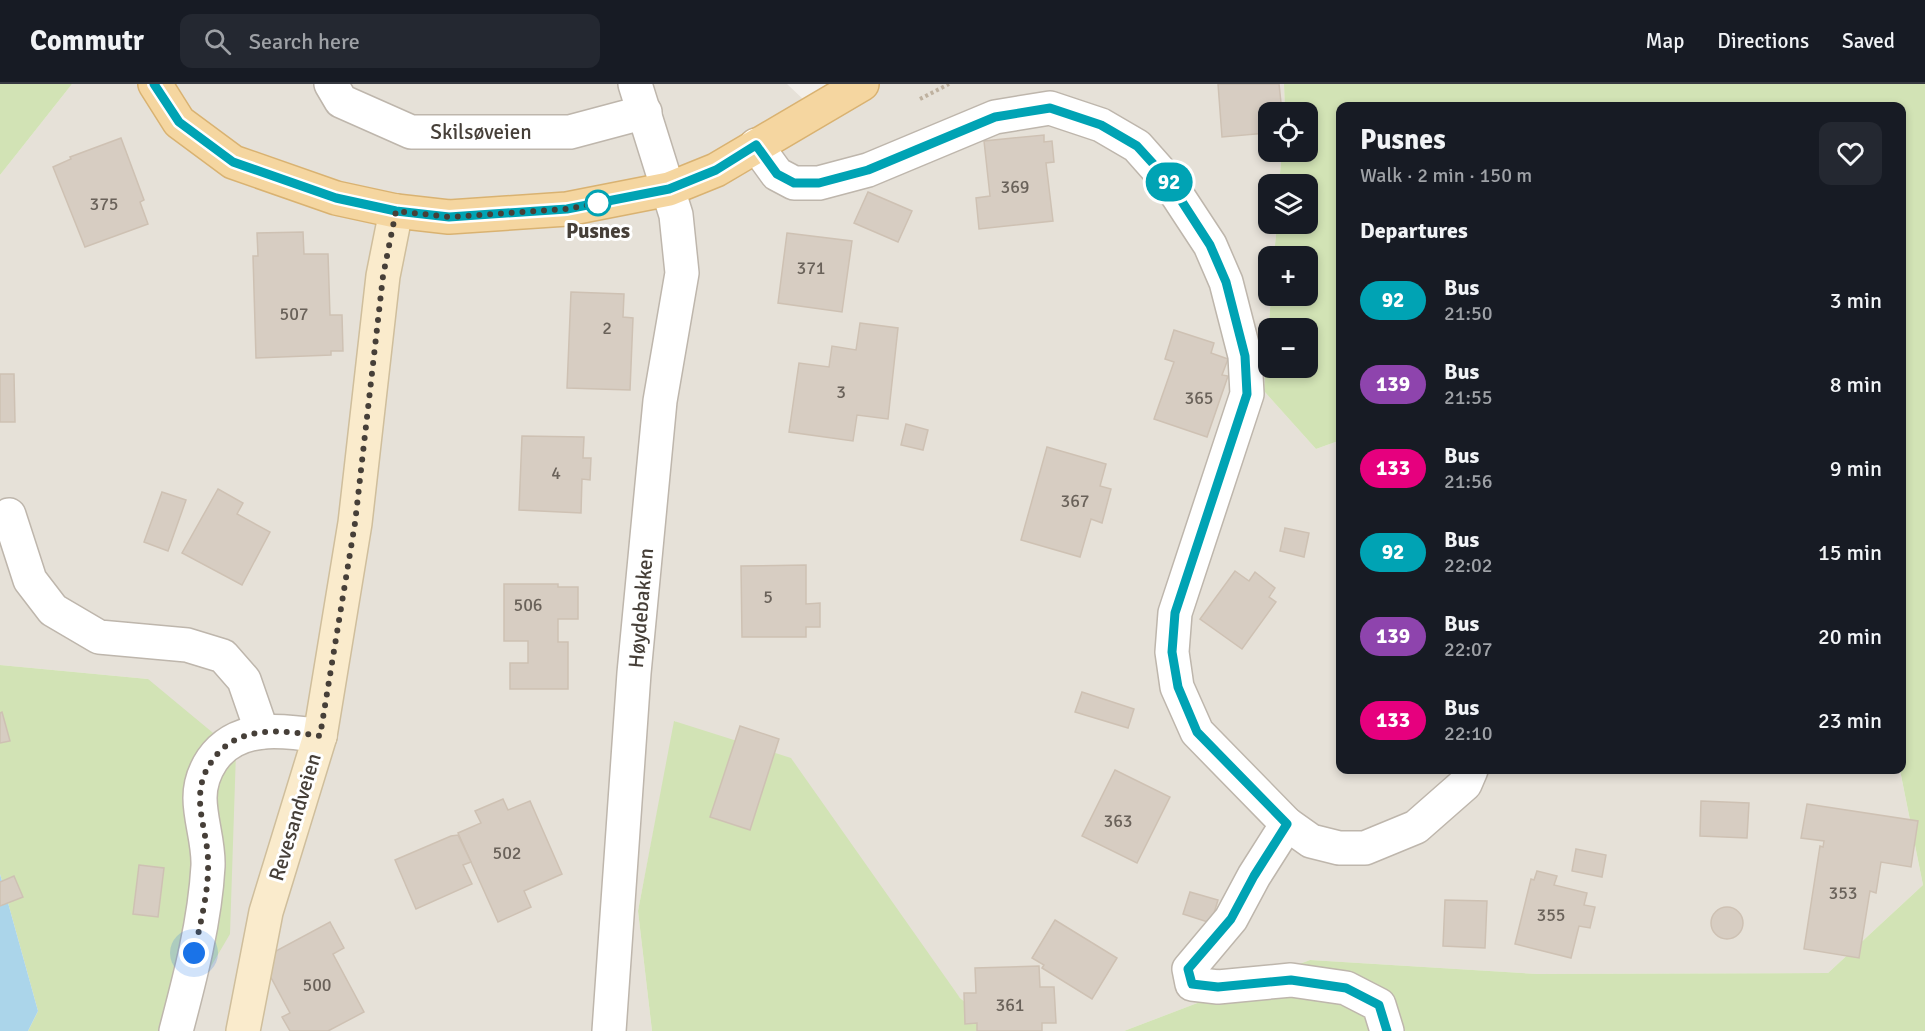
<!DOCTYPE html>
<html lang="en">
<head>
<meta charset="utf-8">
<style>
	:root { --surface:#171b24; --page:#242831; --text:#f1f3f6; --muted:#9ea1a6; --line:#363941 }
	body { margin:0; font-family:Signika,sans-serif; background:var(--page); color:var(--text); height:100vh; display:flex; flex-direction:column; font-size:22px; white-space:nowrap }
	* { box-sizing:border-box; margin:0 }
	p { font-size:20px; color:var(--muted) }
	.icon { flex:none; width:33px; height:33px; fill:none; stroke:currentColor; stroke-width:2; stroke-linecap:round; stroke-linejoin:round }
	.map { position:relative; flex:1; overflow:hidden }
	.details { position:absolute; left:1336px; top:18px; width:570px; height:672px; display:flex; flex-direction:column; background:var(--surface); border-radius:12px; box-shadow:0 3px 9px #0003 }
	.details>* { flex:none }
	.badge { padding:0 12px; border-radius:20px; font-size:21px; line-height:39px }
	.buttons { position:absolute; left:1258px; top:18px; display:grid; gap:12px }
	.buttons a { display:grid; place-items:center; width:60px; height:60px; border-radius:12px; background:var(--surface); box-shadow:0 3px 9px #0003; font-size:30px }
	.you { position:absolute; width:30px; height:30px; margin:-15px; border:4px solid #fff; border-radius:50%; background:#1a73e8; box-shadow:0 0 0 9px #1a73e833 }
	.map>.badge { position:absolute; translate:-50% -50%; box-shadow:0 0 0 3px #fff }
	h2 { padding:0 24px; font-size:22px; line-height:54px }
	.round { display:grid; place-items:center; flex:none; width:63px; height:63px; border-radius:12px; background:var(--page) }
	.head { display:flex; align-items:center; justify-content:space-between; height:102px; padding:0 24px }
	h1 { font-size:28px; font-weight:700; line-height:45px }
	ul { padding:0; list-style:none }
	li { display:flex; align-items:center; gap:18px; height:84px; padding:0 24px }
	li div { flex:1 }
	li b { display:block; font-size:22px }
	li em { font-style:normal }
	li .badge { min-width:66px; font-weight:700; text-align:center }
	header { display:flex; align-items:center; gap:36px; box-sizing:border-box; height:84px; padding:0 30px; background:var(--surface); border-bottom:2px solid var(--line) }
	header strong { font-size:28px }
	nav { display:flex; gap:33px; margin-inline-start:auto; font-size:21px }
	.search { width:420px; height:54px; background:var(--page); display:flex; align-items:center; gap:15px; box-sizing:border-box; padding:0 21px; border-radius:12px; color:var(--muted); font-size:22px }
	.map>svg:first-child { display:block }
	.residential { fill:#e6e1d8 }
	.green { fill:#d2e3b5; fill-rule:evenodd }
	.water { fill:#abd5ea }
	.building { fill:#d7cdc2; stroke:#cec1b3; stroke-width:1.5 }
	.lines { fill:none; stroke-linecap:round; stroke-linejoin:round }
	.minor-casing { stroke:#beb6ac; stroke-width:36 }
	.secondary-casing { stroke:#cfbe9c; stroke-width:36 }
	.primary-casing { stroke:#d9b271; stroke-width:36 }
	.path { stroke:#beb19f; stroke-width:4; stroke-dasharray:3 3; stroke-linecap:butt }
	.minor { stroke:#fff; stroke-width:33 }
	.secondary { stroke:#faebcc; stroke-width:33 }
	.primary { stroke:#f5d6a0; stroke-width:33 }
	.line-casing { stroke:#fff; stroke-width:14 }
	.line { stroke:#00a3b4; stroke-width:9 }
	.walk { stroke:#463f38; stroke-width:6; stroke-dasharray:0 10.8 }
	.stop-dot { fill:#fff; stroke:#00a3b4; stroke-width:3 }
	.labels { text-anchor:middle; stroke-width:6; stroke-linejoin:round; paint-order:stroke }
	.number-label { font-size:18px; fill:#6a625a }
	.street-label { font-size:21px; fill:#463f38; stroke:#fff }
	.stop-label { font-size:21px; font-weight:bold; fill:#463f38; stroke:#fff }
</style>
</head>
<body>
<header>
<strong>Commutr</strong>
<div class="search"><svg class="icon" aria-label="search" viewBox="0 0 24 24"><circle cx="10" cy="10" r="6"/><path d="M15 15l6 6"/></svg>Search here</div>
<nav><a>Map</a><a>Directions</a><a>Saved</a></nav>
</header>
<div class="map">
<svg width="1925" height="947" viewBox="0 0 1925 947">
	<rect width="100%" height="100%" fill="#f3efe9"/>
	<polygon class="residential" points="72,0 787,0 804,16 837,0 1284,0 1285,28 1269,28 1269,68 1282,68 1279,100 1269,100 1269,140 1277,140 1274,172 1269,172 1269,212 1271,212 1264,307 1316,365 1341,356 1341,686 1900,686 1923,801 1828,889 1537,890 1310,876 1124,947 1000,947 960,914 675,637 638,827 652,947 173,947 148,595 0,581 0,91"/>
	<g class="green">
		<polygon points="0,0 72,0 0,91"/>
		<path d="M1284,0H1925V947H1124L1310,876L1537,890L1828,889L1923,801L1900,686H1902V22H1341V356L1316,365L1264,307L1271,212H1308V172H1274L1277,140H1308V100H1279L1282,68H1308V28H1285ZM1269,244H1308V284H1269Z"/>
		<polygon points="0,581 148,595 236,668 230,850 173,947 28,947 38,927 0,790"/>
		<polygon points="674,637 791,674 960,914 1000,947 652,947 638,827"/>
	</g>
	<polygon class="water" points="0,790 38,927 28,947 0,947"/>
	<g class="building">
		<polygon points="1218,0 1279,0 1282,28 1269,28 1269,59 1267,49 1222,53"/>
		<polygon points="1044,51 1044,58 1052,57 1054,78 1046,79 1053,137 979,145 976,114 990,112 984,57"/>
		<polygon points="121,54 144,116 140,118 148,140 85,163 53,83 71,75 70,73"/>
		<polygon points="868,108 912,127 898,158 854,139"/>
		<polygon points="303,148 304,170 328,170 330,231 342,231 343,267 331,267 331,271 256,274 253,172 258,172 257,149"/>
		<polygon points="787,149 852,157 842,228 778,219"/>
		<polygon points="571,208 624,210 623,233 633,234 630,306 567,304"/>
		<polygon points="860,239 898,244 888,335 857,331 853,357 789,348 799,279 829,283 832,262 856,266"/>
		<polygon points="1174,246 1214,259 1211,269 1228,275 1222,291 1228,292 1207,353 1154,335 1174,278 1165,275"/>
		<polygon points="0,290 14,290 15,338 0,338"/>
		<polygon points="906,340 928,346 923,366 901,361"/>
		<polygon points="522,352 584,353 583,374 591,374 590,396 582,395 581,429 519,426"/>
		<polygon points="1047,363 1106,380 1100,402 1111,405 1102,439 1091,435 1080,473 1021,456"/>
		<polygon points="218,405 243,419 237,430 270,448 242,501 182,469"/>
		<polygon points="162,408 186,416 168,467 144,458"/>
		<polygon points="1285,444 1309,449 1304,473 1280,467"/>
		<polygon points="806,481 806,520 820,519 820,543 806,543 806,553 742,553 741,482"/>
		<polygon points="1235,487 1249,497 1255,488 1275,504 1269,513 1276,518 1242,565 1200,535"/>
		<polygon points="504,500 558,500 558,503 578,503 578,535 558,535 558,558 568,558 568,605 510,605 510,579 528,579 528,557 504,557"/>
		<polygon points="1082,608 1134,625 1128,644 1075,628"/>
		<polygon points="2,628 10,657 0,659 0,629"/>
		<polygon points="740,642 779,655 750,746 710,733"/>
		<polygon points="1115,686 1170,713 1137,779 1082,752"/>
		<polygon points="503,715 508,726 530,717 562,790 524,807 531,823 498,838 458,749 481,739 475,727"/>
		<polygon points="1701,717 1749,719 1747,754 1700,752"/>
		<polygon points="1807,720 1918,737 1911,783 1881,778 1876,809 1870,807 1859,874 1804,865 1820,762 1823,763 1824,757 1801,754"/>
		<polygon points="458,751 471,778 463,781 472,800 416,825 395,776 451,752"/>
		<polygon points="1576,765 1606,771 1602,793 1572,787"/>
		<polygon points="139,781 164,784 158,833 133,830"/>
		<polygon points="1537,787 1557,792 1554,801 1587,809 1584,821 1595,823 1590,844 1579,842 1571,874 1515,860 1531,795 1534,796"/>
		<polygon points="14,792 23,813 0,822 0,798"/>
		<polygon points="1190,808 1218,816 1211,839 1183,830"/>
		<polygon points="1445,816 1487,817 1485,864 1443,862"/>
		<circle cx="1727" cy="839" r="16"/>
		<polygon points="1055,836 1117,874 1092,915 1042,884 1044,881 1032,874"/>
		<polygon points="330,838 344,864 333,870 364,928 328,947 290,947 282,933 290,929 261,875"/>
		<polygon points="1039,882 1040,903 1054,903 1056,939 1042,939 1042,947 977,947 977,939 965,940 964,909 976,909 975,884"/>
	</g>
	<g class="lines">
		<g class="minor-casing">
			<g id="minor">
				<polyline points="331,0 341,17 411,48 570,48 645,28"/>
				<polyline points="756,61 777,90 794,99 819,99 868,86 995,33 1050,24 1101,41 1137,62 1168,97 1210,161 1226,198 1245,272 1247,310 1175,529 1172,568 1177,603 1197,648 1287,740 1311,757 1339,764 1365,764 1416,743 1465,700 1471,686"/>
				<polyline points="9,431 30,496 53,526 99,553 187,561 223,572 244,596 262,648"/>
				<polyline points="1287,740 1254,792 1231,835 1189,885 1192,900 1218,903 1291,896 1346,904 1379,921 1387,947"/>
				<path d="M176,947C190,894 205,837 208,782C209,759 200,736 200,714C200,699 204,688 212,676C237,640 282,646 320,652"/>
				<polyline points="609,947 634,589 660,317 682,189 676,131 635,0"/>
			</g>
		</g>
		<g class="secondary-casing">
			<polyline id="secondary" points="243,947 266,828 320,652 355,439 383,192 396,127"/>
		</g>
		<g class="primary-casing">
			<polyline id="primary" points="155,0 179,38 233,78 336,114 396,127 449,133 567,125 669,105 716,86 862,0"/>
		</g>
		<polyline class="path" points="920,15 949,0"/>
		<use href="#minor" class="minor"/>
		<use href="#secondary" class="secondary"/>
		<use href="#primary" class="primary"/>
	</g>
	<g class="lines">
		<g class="line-casing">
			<polyline id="line" points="154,0 179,38 233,78 336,114 396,127 449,133 567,125 669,105 716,86 756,61 777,90 794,99 819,99 868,86 995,33 1050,24 1101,41 1137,62 1168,96 1210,161 1226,198 1245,272 1247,310 1175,529 1172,568 1178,603 1197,648 1287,740 1254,792 1231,835 1188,885 1192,900 1218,903 1291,896 1346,904 1379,921 1387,947"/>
		</g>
		<use href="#line" class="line"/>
		<path class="walk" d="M194,869C200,840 209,808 208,778C208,757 200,736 200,715C200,700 204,688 212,677C237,640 281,646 320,652L355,439L383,192L396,127L449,133L567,125L608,117L598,119"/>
	</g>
	<circle class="stop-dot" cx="598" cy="119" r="12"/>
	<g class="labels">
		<g class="number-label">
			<text x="1015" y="109">369</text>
			<text x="104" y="126">375</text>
			<text x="811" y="190">371</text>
			<text x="294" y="236">507</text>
			<text x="607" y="250">2</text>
			<text x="841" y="314">3</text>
			<text x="1199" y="320">365</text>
			<text x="556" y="395">4</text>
			<text x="1075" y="423">367</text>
			<text x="768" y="519">5</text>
			<text x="528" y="527">506</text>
			<text x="1118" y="743">363</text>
			<text x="507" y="775">502</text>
			<text x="1843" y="815">353</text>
			<text x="1551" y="837">355</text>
			<text x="317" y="907">500</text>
			<text x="1010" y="927">361</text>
		</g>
		<g class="street-label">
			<text x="481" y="55">Skilsøveien</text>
			<text transform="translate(641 524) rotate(-85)" y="7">Høydebakken</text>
			<text transform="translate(295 733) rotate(-73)" y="7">Revesandveien</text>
		</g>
		<g class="stop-label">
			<text x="598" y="154">Pusnes</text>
		</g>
	</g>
</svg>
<div class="buttons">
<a><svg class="icon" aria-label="locate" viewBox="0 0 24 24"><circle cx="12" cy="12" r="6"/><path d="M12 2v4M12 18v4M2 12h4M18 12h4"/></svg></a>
<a><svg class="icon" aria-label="layers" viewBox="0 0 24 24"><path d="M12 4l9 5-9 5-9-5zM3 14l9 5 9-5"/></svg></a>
<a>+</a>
<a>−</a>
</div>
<div class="you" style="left:194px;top:869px"></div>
<b class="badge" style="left:1169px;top:98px;background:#00a3b4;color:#fff">92</b>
<section class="details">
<div class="head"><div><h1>Pusnes</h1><p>Walk · 2 min · 150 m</p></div><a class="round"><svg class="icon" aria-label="heart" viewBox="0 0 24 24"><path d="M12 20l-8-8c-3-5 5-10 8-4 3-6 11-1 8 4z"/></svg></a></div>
<h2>Departures</h2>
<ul>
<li><span class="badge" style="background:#00a3b4;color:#fff">92</span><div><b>Bus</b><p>21:50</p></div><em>3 min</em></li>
<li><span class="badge" style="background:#8e44ad;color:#fff">139</span><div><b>Bus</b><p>21:55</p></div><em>8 min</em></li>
<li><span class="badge" style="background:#e6007e;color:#fff">133</span><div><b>Bus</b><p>21:56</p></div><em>9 min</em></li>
<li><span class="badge" style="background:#00a3b4;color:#fff">92</span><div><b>Bus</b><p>22:02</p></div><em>15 min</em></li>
<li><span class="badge" style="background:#8e44ad;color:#fff">139</span><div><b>Bus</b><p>22:07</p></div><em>20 min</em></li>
<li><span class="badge" style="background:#e6007e;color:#fff">133</span><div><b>Bus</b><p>22:10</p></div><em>23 min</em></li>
</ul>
</section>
</div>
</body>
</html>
